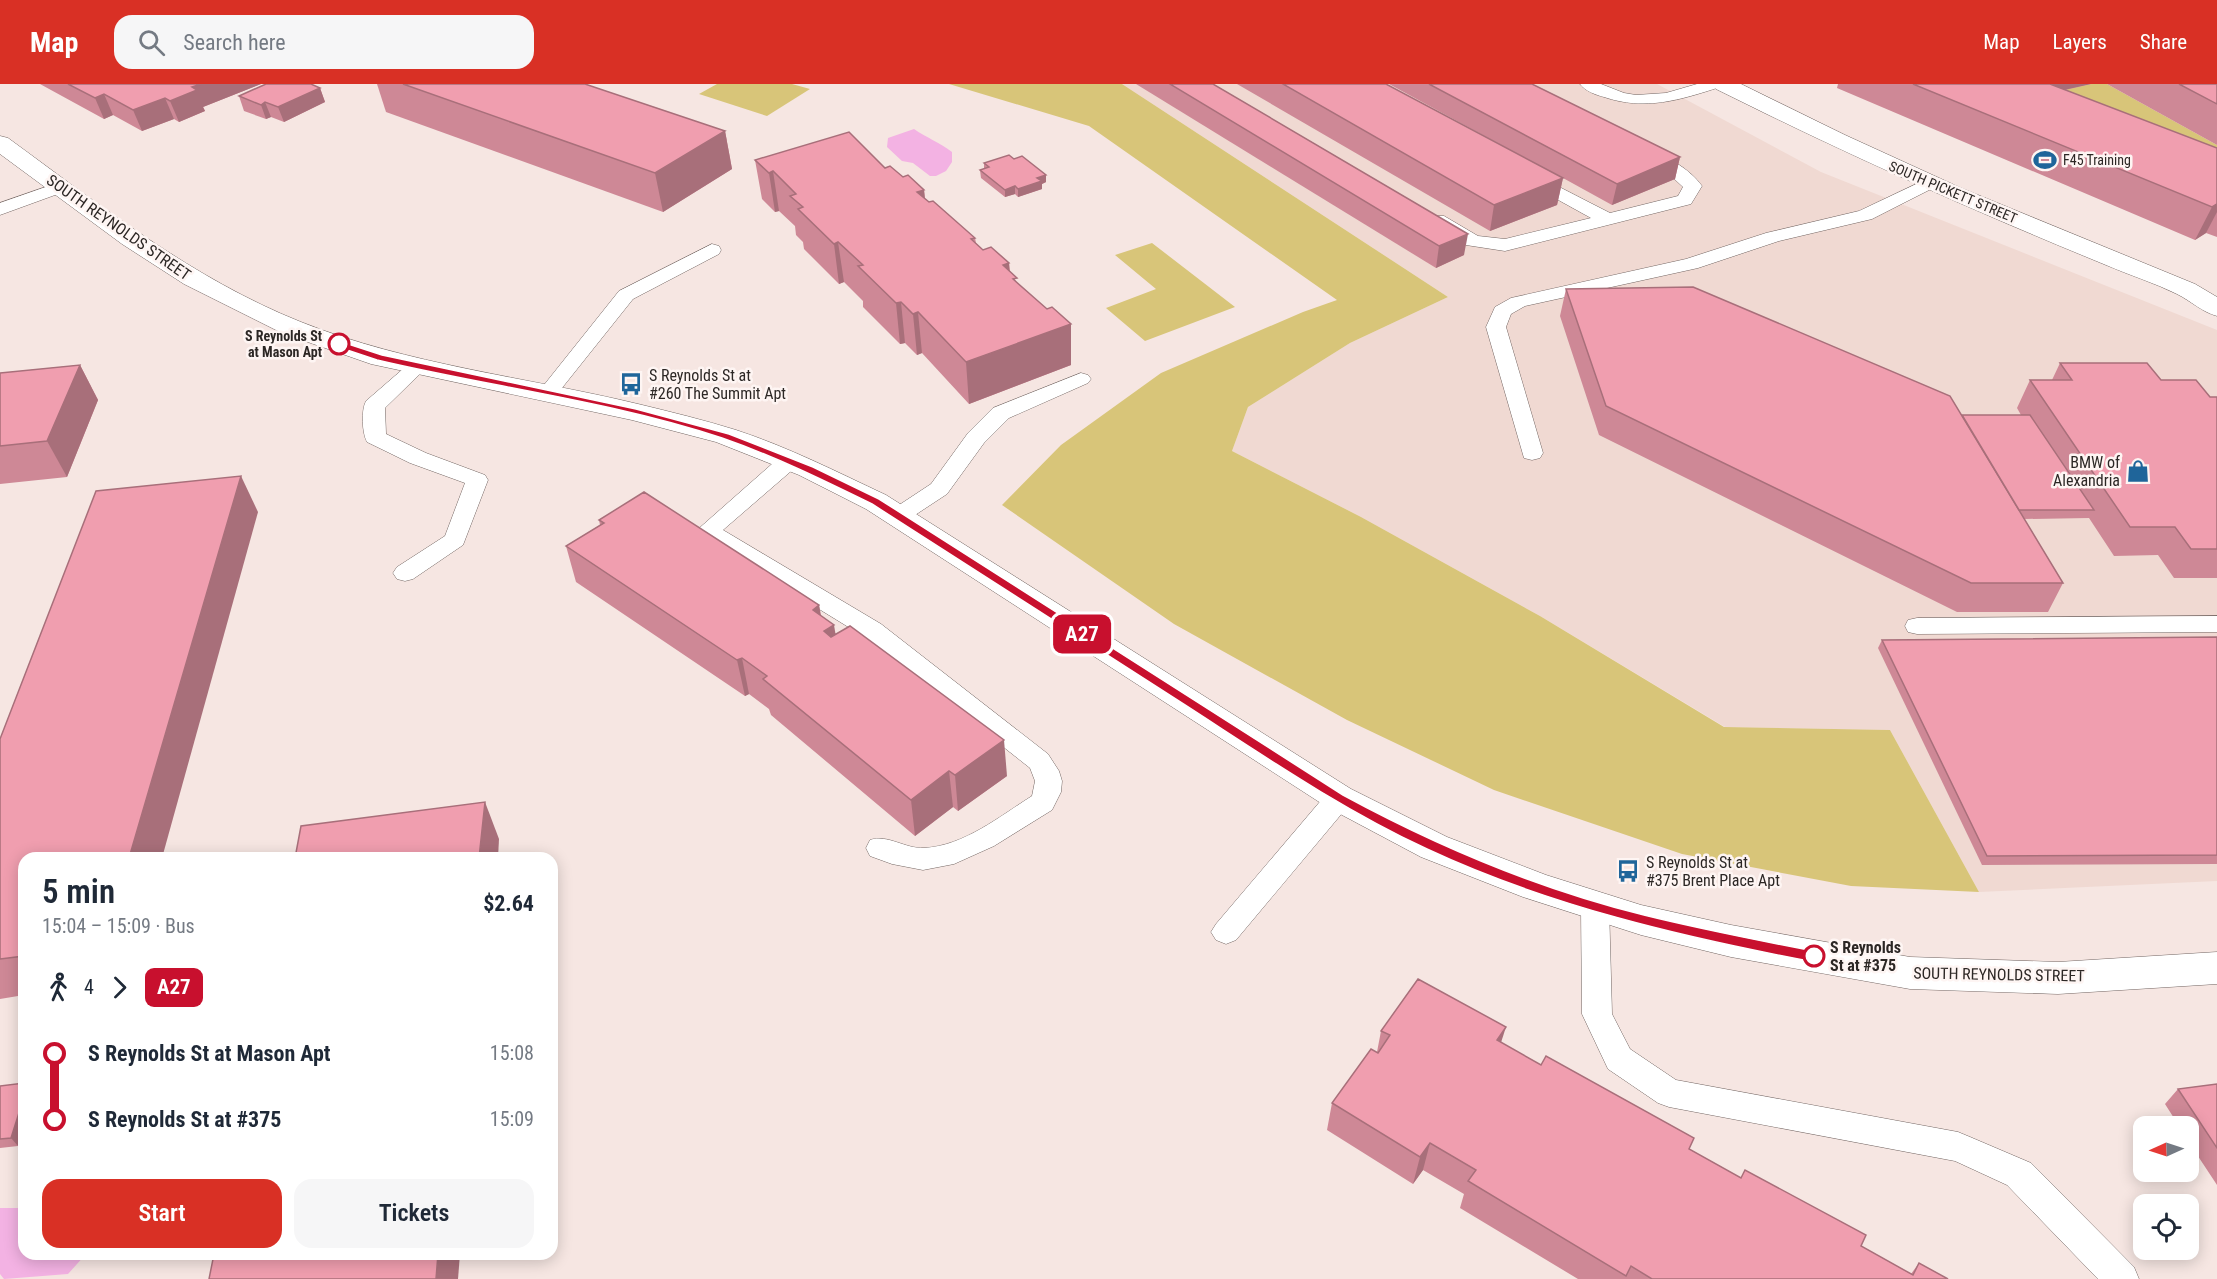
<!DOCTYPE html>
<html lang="en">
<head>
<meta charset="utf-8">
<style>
	:root { --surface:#fff; --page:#f6f6f7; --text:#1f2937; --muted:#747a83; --accent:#d93025 }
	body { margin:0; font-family:"Roboto Condensed",sans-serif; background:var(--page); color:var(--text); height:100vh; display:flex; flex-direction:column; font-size:22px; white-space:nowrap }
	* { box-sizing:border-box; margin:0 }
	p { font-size:20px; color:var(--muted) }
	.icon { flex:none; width:33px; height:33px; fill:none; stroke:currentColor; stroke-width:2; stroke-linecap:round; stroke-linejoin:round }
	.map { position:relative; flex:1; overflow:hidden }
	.details { position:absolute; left:18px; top:768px; width:540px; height:408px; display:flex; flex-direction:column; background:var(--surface); border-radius:18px; box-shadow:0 3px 15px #0003 }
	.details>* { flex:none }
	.badge { padding:0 12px; border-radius:9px; font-size:21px; line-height:39px }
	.needle { width:39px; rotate:267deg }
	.fabs { position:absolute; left:2133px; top:1032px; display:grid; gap:12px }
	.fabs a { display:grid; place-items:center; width:66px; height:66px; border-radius:12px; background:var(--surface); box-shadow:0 3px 15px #0003; font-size:30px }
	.map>.badge { position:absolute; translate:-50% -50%; box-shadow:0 0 0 3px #fff }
	.legs { display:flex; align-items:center; gap:9px; height:66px; padding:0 24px; font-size:20px }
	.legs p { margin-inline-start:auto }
	.overview { display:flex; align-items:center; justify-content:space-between; height:102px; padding:0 24px }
	h1 { font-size:33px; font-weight:600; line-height:45px }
	.cta { display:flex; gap:12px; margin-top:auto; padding:12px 24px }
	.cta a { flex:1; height:69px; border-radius:18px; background:var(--accent); color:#fff; font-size:24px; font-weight:600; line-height:69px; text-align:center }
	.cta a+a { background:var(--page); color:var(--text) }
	ul { padding:0 24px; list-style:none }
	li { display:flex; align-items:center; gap:21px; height:66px; font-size:22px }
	li i { display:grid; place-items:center; width:9px; height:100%; margin:0 8px; background:currentColor }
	li i::after { content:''; width:15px; height:15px; margin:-8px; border:4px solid; border-radius:50%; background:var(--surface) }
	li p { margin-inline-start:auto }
	li:first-child i { background:linear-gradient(#0000 50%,currentColor 0) }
	li:last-child i { background:linear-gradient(currentColor 50%,#0000 0) }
	header { display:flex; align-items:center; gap:36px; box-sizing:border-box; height:84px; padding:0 30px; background:var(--accent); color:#fff }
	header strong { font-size:28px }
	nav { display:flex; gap:33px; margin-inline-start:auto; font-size:21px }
	.search { width:420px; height:54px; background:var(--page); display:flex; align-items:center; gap:15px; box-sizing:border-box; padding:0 21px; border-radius:18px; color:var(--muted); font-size:22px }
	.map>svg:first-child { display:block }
	.built { fill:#f0d9d2 }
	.green { fill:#d8c579 }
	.water { fill:#f3b2e3 }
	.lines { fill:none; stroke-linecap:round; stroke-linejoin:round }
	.service-casing { stroke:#736663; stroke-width:1 }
	.tertiary-casing { stroke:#736663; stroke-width:1 }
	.secondary-casing { stroke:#736663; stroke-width:1 }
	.service { fill:#fff; fill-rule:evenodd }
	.tertiary { fill:#fff; fill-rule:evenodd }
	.secondary { fill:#fff; fill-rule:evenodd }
	.wall { fill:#ce8896 }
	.shaded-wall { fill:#a86f7a }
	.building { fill:#f09eaf; stroke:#a86f7a; stroke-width:1.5 }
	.line-1 { fill:#c8102e; stroke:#fff; stroke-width:1.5 }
	.stop-1-dot { fill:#fff; stroke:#c8102e; stroke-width:3 }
	.labels { text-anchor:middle; stroke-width:5; stroke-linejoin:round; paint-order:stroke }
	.far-poi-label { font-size:14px; fill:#2c2725; stroke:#fef5f3; text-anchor:start }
	.far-street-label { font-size:14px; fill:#2c2725; stroke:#fef5f3 }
	.far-stop-label { font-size:14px; font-weight:bold; fill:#2c2725; stroke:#fef5f3; text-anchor:end }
	.street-label { font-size:16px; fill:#2c2725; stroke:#fef5f3 }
	.poi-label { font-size:16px; fill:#2c2725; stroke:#fef5f3; text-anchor:start }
	.stop-label { font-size:16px; font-weight:bold; fill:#2c2725; stroke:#fef5f3; text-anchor:start }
</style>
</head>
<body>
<header>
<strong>Map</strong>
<div class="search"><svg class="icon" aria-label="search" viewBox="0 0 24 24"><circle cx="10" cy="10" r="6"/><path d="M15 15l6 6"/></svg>Search here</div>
<nav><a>Map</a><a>Layers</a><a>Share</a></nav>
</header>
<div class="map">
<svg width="2217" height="1195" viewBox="0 0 2217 1195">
	<rect width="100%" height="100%" fill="#f6e6e2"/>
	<polygon class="built" points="1122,0 1657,0 1821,88 2217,246 2217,797 1979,808 1890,646 1725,643 1540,532 1361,433 1232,367 1248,323 1350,259 1448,213"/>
	<g class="green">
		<polygon points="717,0 792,0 810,5 767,32 699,10"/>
		<polygon points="949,0 1122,0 1448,213 1350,259 1248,323 1232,367 1361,433 1540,532 1724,643 1890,646 1979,808 1851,802 1682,770 1494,706 1347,636 1174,540 1002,421 1061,361 1161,289 1303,228 1337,216 1089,42"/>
		<polygon points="2091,0 2107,0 2217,61 2217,103 2005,19"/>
		<polygon points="1152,159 1235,223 1145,257 1106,224 1156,205 1115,171"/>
	</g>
	<g class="water">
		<path d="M914,45C927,54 939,58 952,68V78L946,87L936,92H930L913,79L902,77L887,63L888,54Z"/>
		<polygon points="0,1124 24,1124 24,1170 86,1170 68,1190 4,1195 0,1190"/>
	</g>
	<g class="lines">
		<g class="service-casing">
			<g id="service">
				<path d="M1580,0H1601L1624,9L1636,11L1666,9L1697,0H1722L1720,3C1680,16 1645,27 1604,13C1596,11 1585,7 1580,0Z"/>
				<path d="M1646,66C1666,71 1690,85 1702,102L1691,120L1505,167L1466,161L1430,140L1428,136L1430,132H1444L1478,152L1505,155L1591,134L1524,97L1521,93L1524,89L1530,88L1610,129L1678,112L1683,103L1669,90L1640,75L1637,71L1640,67Z"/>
				<polygon points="1929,94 1935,95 1938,99 1935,103 1872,135 1779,157 1698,184 1525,222 1511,230 1506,243 1543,369 1540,374 1532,376 1524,374 1486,243 1495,223 1511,214 1686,175 1766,149 1859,127"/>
				<polygon points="60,98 66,99 69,103 66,107 0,131 0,119"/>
				<polygon points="712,160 719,162 721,166 719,170 633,215 554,314 547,316 540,314 536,310 540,306 619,207"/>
				<path d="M418,276L425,278L428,282L385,324L386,350L426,369L485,391L488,396L463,461L413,495L405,497L397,495L393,489L397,483L445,452L465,399L410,379L367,358C362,349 361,326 366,317L411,278Z"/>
				<polygon points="1081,289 1088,291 1091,295 1088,299 1009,334 984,359 947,410 906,437 898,439 890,437 887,432 890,427 931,400 968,349 993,324"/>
				<path d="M789,370L797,372L800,377L797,382L723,446L881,540L1048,670L1059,687L1062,697L1061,708L1052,726L994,762L954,780L923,786L892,780L870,772L866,764L870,756C888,750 905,765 924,764C964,762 1000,732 1032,712L1035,697L1030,684L863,552L700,452L696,447L781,372Z"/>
				<polygon points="2217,532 2217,548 1917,550 1908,548 1905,542 1908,536 1917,534"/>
				<polygon points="1339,704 1349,707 1353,714 1349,721 1236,856 1226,860 1216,856 1211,848 1216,840 1329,707"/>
				<polygon points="1595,810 1605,814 1609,822 1612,930 1630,965 1676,996 1958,1048 1970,1053 2031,1079 2134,1183 2139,1195 2098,1195 2007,1101 1955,1077 1669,1023 1658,1019 1608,985 1582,930 1581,822 1585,814"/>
			</g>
		</g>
		<g class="tertiary-casing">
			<path id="tertiary" d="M0,52L8,54C101,122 193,195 301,238C409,281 526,293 638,320C671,328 704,336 736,346C788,363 837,388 886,411L1351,705L1447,753L1546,791L1641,821L1731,841L1910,873L2058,878L2217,868V900L2058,910L1910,905L1731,873L1641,851L1523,813L1421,773L1327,723L866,425L799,391L716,358L632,336L371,280L282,249L184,200L122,160L0,70Z"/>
		</g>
		<g class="secondary-casing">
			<path id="secondary" d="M1713,0H1741L1845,51L1961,104L2195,200L2217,213V232C2202,228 2191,217 2177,210C2155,199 2129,191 2106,181C1974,127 1844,69 1716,5Z"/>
		</g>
		<use href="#service" class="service"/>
		<use href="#tertiary" class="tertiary"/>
		<use href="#secondary" class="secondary"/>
	</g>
	<g class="wall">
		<polygon points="40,0 261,0 203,23 205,27 179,38 174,35 142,47 113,31 104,35"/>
		<polygon points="377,0 585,0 725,47 732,85 663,128 386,28"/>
		<polygon points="1136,0 1213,0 1464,171 1436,184"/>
		<polygon points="1237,0 1386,0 1525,74 1389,0 1532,0 1680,73 1675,95 1612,121 1563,94 1557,121 1490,147"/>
		<polygon points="1838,0 2091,0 2065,6 2217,64 2217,153 2206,149 2195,156 1837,4"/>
		<polygon points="2107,0 2217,0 2217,61"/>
		<polygon points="320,4 325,18 284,38 271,33 266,35 244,27 239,12"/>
		<polygon points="1014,75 1046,91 1046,98 1042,100 1042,105 1018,113 1015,110 1005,113 981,94 980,86 984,85 984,79"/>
		<polygon points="755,76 885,84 924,106 925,115 975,154 976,159 983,166 1009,179 1010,187 1017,199 1047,225 1071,240 1071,281 969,320 922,269 917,271 905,259 900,260 863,223 863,217 844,198 839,200 804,165 803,158 796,151 795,142 779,127 775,128 762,115"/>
		<polygon points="1566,205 1962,331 2021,331 2017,324 2030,296 2052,296 2060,279 2161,296 2210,313 2217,313 2217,494 2174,494 2158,471 2114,472 2089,434 2024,435 2063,499 2048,528 1957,528 1599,351 1560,232"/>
		<polygon points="80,281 98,316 67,393 0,400 0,289"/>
		<polygon points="258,428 24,774 24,911 0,915 0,655"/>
		<polygon points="599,436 819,521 821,532 836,550 1007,692 958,727 953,723 915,752 771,631 769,625 749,610 745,612 576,498 566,462 600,441"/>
		<polygon points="2217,553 2217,780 1982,781 1878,564 1882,556"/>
		<polygon points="1381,947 1501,959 1741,1094 1745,1086 1861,1162 1911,1190 1919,1179 1948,1195 1578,1195 1460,1124 1464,1110 1423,1086 1413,1100 1327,1046 1332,1019 1377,968"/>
		<polygon points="2217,1000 2217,1101 2188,1057 2188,1042 2179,1042 2165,1020 2178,1005"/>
		<polygon points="0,1002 18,1062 0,1064"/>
	</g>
	<g class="shaded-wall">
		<polygon points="201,0 261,0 203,23 205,27 179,38 170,17 192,3"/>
		<polygon points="2013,0 2091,0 2005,19"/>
		<polygon points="320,4 325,18 284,38 278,23"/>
		<polygon points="104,10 113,31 104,35 95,14"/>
		<polygon points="165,14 174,35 142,47 133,26"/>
		<polygon points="265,18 271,33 266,35 261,21"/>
		<polygon points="725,47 732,85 663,128 655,89"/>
		<polygon points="1680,73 1675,95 1612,121 1617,100"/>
		<polygon points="773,87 779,127 775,128 769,89"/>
		<polygon points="1046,91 1046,98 1042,100 1042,105 1018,113 1018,105 1037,94"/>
		<polygon points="1563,94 1557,121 1490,147 1494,121"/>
		<polygon points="1015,102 1015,110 1005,113 1005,106"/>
		<polygon points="924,106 928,145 917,108"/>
		<polygon points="2217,120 2217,128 2206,149 2195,156 2212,123"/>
		<polygon points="1468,150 1464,171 1436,184 1439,162"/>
		<polygon points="838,158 844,198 839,200 834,160"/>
		<polygon points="1009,179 1011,220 1003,181"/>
		<polygon points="901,218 905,259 900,260 896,219"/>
		<polygon points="918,228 922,269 917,271 913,230"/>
		<polygon points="1071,240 1071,281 969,320 966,278"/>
		<polygon points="80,281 98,316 67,393 47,357"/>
		<polygon points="241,392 258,428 162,774 129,774"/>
		<polygon points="819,521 825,557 813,526"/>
		<polygon points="834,541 840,577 824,547"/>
		<polygon points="742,574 749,610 745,612 737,576"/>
		<polygon points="1004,656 1007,692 958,727 955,691"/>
		<polygon points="949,687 953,723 915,752 911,716"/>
		<polygon points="485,718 499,755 498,774 479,774"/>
		<polygon points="1506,943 1497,971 1497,956"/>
		<polygon points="24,1013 24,1042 18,1062 11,1054"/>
		<polygon points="1430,1059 1423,1086 1413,1100 1420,1073"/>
		<polygon points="438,1170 460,1170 458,1195 436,1195"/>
	</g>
	<g class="building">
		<polygon points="68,0 201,0 192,3 197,6 170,17 165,14 133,26 104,10 95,14"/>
		<polygon points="266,0 311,0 320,4 278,23 265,18 261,21 239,12"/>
		<polygon points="403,0 585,0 725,47 655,89"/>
		<polygon points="1170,0 1213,0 1468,150 1439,162"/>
		<polygon points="1283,0 1386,0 1563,94 1494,121"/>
		<polygon points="1429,0 1532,0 1680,73 1617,100"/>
		<polygon points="1913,0 2050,0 2217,64 2217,120 2212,123"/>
		<polygon points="2179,0 2217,0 2217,20"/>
		<polygon points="849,48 885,84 890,82 903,93 908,91 924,106 917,108 929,118 933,117 975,154 971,155 983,166 991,163 1009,179 1003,181 1017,194 1013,195 1047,225 1052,223 1071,240 966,278 918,228 913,230 901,218 896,219 858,182 863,181 838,158 834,160 798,125 803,123 790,112 796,110 773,87 769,89 755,76"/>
		<polygon points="1009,71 1014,75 1022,72 1046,91 1037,94 1042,97 1018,105 1015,102 1005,106 980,86 989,83 984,79"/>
		<polygon points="1693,203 1950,312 2063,499 1971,499 1606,322 1566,205"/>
		<polygon points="2060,279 2147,279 2161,296 2196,296 2210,313 2217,313 2217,465 2191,465 2175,443 2130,443 2030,296 2072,296"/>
		<polygon points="80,281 47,357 0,362 0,289"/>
		<polygon points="1962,331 2030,331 2094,426 2019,426"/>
		<polygon points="241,392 129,774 24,774 24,872 0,875 0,655 96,407"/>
		<polygon points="644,408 819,521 813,526 834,541 824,547 831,553 850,542 1004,656 955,691 949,687 911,716 763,595 767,592 742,574 737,576 566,462 604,439 599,436"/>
		<polygon points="2217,553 2217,771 1987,772 1882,556"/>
		<polygon points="485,718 479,774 295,774 301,742"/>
		<polygon points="1418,895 1506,943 1497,956 1541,981 1546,972 1694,1054 1689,1065 1741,1094 1745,1086 1866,1151 1861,1162 1913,1191 1919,1179 1948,1195 1652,1195 1631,1182 1626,1192 1468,1097 1476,1086 1430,1059 1420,1073 1332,1019 1371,965 1378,969 1390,951 1381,947"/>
		<polygon points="24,999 24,1013 11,1054 0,1055 0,1002"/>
		<polygon points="2217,1000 2217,1064 2178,1005"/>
		<polygon points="214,1170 438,1170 436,1195 209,1195"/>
	</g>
	<path class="line-1" d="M339,257L382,271L636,325L729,350L813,383L879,415L1343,711C1437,762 1539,805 1644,831C1700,845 1757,856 1814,867L1820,872L1814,878C1682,853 1549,822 1427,765C1341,725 1264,672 1185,621C1081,554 976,487 872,420C823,396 774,372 722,354C610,317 491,303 377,276L335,262V258Z"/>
	<defs>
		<g id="stadium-bare" transform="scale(1.8)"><path d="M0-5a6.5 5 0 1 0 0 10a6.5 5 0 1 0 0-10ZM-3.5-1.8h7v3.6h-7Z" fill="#1f659a" stroke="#fef5f3" stroke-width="2.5" paint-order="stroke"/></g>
		<g id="bus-bare" transform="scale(1.8)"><path d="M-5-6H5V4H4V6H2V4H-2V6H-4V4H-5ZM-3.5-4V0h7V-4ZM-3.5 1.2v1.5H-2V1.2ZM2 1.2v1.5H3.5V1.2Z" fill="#1f659a" stroke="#fef5f3" stroke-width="2.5" paint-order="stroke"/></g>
		<g id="shop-bare" transform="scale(1.8)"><path d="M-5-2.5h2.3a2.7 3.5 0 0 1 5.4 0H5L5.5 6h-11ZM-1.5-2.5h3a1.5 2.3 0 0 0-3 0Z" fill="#1f659a" stroke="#fef5f3" stroke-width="2.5" paint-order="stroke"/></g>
	</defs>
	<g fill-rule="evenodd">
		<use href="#stadium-bare" x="2045" y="76"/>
		<use href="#bus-bare" x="631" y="300"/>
		<use href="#shop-bare" x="2138" y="387"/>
		<use href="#bus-bare" x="1628" y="787"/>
	</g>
	<g class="stop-1-dot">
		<circle cx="339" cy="260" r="10"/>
		<circle cx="1814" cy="872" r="10"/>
	</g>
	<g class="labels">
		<g class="far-poi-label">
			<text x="2063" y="81">F45 Training</text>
		</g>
		<g class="far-street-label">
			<text transform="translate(1953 108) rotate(23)" y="5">SOUTH PICKETT STREET</text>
		</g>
		<g class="far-stop-label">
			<text x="322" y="257">S Reynolds St<tspan x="322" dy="16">at Mason Apt</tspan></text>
		</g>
		<g class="street-label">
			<text transform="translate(119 143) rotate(35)" y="6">SOUTH REYNOLDS STREET</text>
			<text transform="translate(1999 890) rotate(1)" y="6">SOUTH REYNOLDS STREET</text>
		</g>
		<g class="poi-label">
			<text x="649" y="297">S Reynolds St at<tspan x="649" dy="18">#260 The Summit Apt</tspan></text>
			<text x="2120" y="384" text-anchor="end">BMW of<tspan x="2120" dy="18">Alexandria</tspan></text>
			<text x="1646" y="784">S Reynolds St at<tspan x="1646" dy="18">#375 Brent Place Apt</tspan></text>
		</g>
		<g class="stop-label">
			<text x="1830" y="869">S Reynolds<tspan x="1830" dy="18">St at #375</tspan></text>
		</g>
	</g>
</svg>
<div class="fabs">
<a><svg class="needle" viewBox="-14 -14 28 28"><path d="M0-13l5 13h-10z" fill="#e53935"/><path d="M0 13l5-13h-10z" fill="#747a83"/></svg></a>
<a><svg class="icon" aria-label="locate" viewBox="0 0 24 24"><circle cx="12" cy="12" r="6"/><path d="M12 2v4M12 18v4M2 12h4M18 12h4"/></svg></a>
</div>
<b class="badge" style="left:1082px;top:550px;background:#c8102e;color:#fff">A27</b>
<section class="details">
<div class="overview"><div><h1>5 min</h1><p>15:04 – 15:09 · Bus</p></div><b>$2.64</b></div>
<div class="legs"><svg class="icon" aria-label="walk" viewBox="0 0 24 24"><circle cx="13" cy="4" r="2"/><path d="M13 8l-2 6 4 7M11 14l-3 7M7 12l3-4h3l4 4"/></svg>4<svg class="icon" aria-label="forward" viewBox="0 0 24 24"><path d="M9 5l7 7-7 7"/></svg><b class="badge" style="background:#c8102e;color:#fff">A27</b></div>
<ul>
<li><i style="color:#c8102e"></i><b>S Reynolds St at Mason Apt</b><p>15:08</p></li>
<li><i style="color:#c8102e"></i><b>S Reynolds St at #375</b><p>15:09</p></li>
</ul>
<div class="cta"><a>Start</a><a>Tickets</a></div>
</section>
</div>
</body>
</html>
